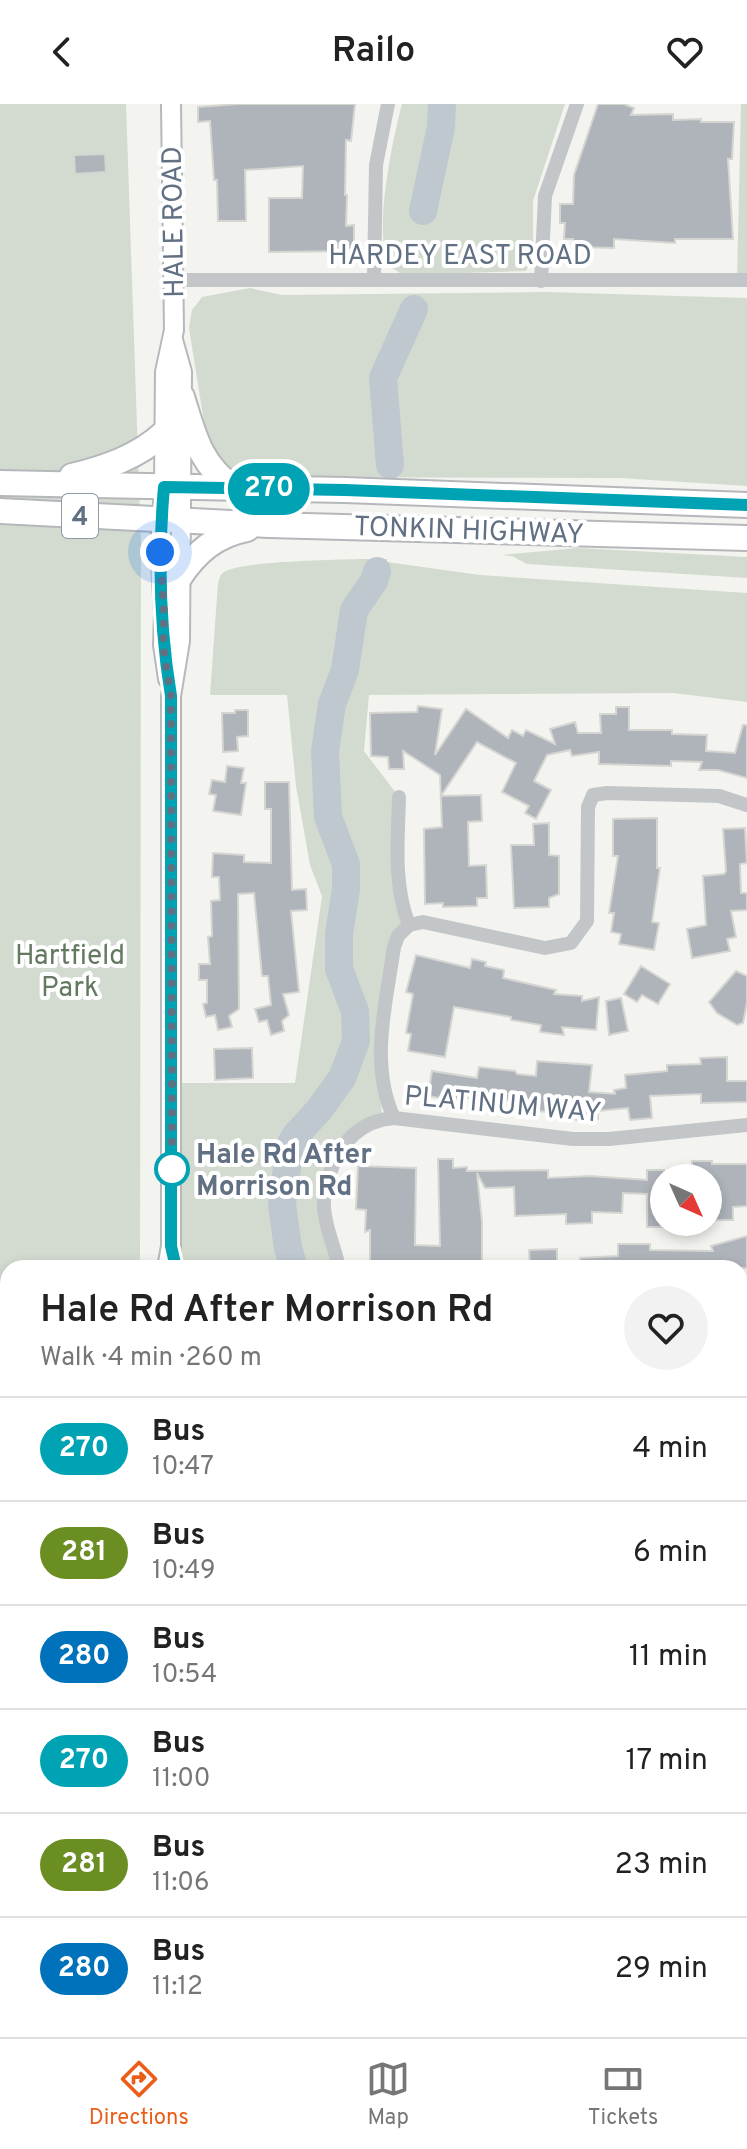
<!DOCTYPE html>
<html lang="en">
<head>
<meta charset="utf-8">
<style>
	:root { --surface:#fff; --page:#f2f2f2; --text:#222; --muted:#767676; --line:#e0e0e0; --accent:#ea5e19 }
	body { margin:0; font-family:Overpass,sans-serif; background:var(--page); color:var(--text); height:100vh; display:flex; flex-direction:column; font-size:30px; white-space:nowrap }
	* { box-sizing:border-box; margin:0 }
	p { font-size:26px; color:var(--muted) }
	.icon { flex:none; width:44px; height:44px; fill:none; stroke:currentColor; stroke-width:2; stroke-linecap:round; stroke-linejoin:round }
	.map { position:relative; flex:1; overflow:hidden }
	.sheet { position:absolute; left:0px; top:1156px; width:748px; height:778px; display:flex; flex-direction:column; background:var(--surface); border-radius:24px 24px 0 0; box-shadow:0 4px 12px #0003 }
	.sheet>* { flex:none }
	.badge { padding:0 16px; border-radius:26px; font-size:28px; line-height:52px }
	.needle { width:52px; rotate:135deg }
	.fabs { position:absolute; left:650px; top:1060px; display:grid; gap:16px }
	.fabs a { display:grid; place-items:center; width:72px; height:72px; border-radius:50%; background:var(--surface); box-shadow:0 4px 12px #0003; font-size:40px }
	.you { position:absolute; width:40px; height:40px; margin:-20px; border:6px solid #fff; border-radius:50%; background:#1a73e8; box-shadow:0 0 0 12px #1a73e833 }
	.map>.badge { position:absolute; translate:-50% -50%; box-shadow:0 0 0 4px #fff }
	.round { display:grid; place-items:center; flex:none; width:84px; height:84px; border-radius:42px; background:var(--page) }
	.overview { display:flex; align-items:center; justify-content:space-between; height:136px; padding:0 40px }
	h1 { font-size:38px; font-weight:600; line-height:60px }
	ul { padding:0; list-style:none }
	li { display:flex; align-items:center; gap:24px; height:104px; padding:0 40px; border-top:2px solid var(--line) }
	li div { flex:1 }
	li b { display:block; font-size:30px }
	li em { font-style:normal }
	li .badge { min-width:88px; font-weight:700; text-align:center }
	header { display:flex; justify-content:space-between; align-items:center; height:104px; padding:0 40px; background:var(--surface); font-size:36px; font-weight:600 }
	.menu { display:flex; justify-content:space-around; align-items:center; height:112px; border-top:2px solid var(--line); background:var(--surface); font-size:22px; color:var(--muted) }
	.menu a { display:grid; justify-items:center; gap:4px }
	.menu .on { color:var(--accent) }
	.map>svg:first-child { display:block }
	.green { fill:#d3dbd0 }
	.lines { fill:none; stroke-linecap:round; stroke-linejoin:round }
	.river { stroke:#bec8ce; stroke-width:28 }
	.building { fill:#aeb4ba; stroke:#d5d5d2; stroke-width:2 }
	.secondary-casing { stroke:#b5b9be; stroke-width:22 }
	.highway-casing { stroke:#b5b7bb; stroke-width:28 }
	.street { stroke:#c3c6c9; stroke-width:14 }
	.secondary { stroke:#fff; stroke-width:18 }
	.highway { stroke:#fff; stroke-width:24 }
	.line-casing { stroke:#fff; stroke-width:18 }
	.line { stroke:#00a3b4; stroke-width:12 }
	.walk { stroke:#617082; stroke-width:8; stroke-dasharray:0 14.4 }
	.stop-dot { fill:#fff; stroke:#00a3b4; stroke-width:4 }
	.labels { text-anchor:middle; stroke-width:8; stroke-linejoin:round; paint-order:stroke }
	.shield { fill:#fff; stroke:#909ba8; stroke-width:2 }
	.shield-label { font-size:26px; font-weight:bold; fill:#617082 }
	.street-label { font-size:28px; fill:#617082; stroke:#fff }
	.park-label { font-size:28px; fill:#637960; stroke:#fff }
	.stop-label { font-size:28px; font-weight:bold; fill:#617082; stroke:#fff; text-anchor:start }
</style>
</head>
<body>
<header><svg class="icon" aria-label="back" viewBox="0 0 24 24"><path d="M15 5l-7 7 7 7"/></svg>Railo<svg class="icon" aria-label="heart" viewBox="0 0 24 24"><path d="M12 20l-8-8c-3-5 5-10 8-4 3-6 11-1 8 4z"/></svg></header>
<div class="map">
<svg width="747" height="1933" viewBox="0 0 747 1933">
	<rect width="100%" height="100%" fill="#f3f4ef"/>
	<g class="green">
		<polygon points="0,0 126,0 141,440 140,1164 8,1164 8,1926 142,1926 143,1933 0,1933"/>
		<path d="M402,0H565L533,97V155L526,167L403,171C402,170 394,165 393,165C369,141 394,30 402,0Z"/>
		<polygon points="741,0 747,0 747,176 737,176"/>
		<polygon points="250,184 282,191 545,188 747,194 747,382 619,374 240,373 226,367 207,337 189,224 192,206 202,193"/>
		<polygon points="578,444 747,453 747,474 527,460 512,452 501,451"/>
		<path d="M359,455H387V458L480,471L747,489V598L673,589L369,591L364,647L399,693L401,799L409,821L398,832L379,945L382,1016L348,1033L323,1099L339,1164H176L172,979H295L322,792L310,761L296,682L287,591H210L218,479C220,473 220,471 224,468C240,457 335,456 359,455Z"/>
		<rect x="740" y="1675" width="7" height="174"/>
	</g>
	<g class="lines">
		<g class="river">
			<polyline points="423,107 441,23 442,0"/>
			<polyline points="390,361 383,274 414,205"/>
			<polyline points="294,1164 288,1144 282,1101 290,1041 296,1031 319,1006 342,974 356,937 355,907 339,865 339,830 346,785 346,760 328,713 325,647 332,600 345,566 354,506 374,477 377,467"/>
			<polyline points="420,1926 424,1933"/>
		</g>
	</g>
	<g class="building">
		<polygon points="238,0 355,0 351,37 346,36 345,91 347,91 346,122 354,121 354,147 269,148 269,94 302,94 303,62 245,66 246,117 218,117 217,76 214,76 210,17 198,18 198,3"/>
		<polygon points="598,0 624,0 634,4 631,11 673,10 673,16 701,15 701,18 734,18 732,55 728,55 733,135 675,135 675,139 614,135 614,144 573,143 573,135 564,135 565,119 560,119 560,100 573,100 574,71"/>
		<polygon points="105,50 106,68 75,70 74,51"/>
		<polygon points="418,602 442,605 435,651 466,605 508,634 512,626 523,632 526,626 555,640 550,625 575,618 578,629 601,629 600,610 616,610 616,603 629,603 629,626 672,626 672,630 707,631 706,647 735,649 743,621 747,621 747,674 718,666 699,666 702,658 671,657 671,662 599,660 599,648 572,652 570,646 547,651 534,677 551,686 536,715 525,709 529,702 502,688 516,659 477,638 441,692 481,691 482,717 468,718 469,762 486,761 487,794 477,794 477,802 443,803 443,799 425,800 424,725 442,723 440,671 403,647 404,665 389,665 388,653 371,652 370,609 417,608"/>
		<polygon points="235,606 248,606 248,632 237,633 238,647 223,648 222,609 235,609"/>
		<polygon points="227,662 244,664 241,679 246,679 241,711 213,707 216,691 209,690 212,676 225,678"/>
		<polygon points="265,678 289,678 292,786 306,785 307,806 291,807 299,888 283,890 289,911 282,917 284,927 271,931 267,916 259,918 255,905 271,901 268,872 262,872 254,789 238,790 239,905 229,912 232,923 218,926 215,911 206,913 203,900 207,899 207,876 199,876 199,860 210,860 208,833 212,832 211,797 220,796 219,773 212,773 213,749 244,751 244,758 271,759 271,705 265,705"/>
		<polygon points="657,714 657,764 660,764 652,818 659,819 654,846 619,840 621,830 611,828 614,809 609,809 618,752 613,752 613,715"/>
		<polygon points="549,719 549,751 559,752 559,790 549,794 549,803 514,804 511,741 534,741 533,720"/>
		<polygon points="745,724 747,759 740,760 741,789 747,789 747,806 731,807 736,833 727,835 730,847 692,854 687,825 706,821 703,772 724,770 726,767 723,725"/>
		<polygon points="416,851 470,864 472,855 486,858 485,862 504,866 503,874 556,886 554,890 582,892 582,897 599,893 596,926 562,923 564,931 540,928 541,921 511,916 511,913 454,903 445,953 408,947 411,930 406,929 413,890 406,888"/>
		<polygon points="641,862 670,880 658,900 642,891 637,898 624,890"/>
		<polygon points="736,867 747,872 747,899 743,919 737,921 717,909 709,898"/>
		<polygon points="621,894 628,927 609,931 606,897"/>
		<polygon points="252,944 253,974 215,976 214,945"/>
		<polygon points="727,953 727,977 747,977 747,998 701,999 701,990 650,992 652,1014 630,1016 628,1004 598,1007 598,1015 579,1013 578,1016 558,1014 559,1009 518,1005 519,999 490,994 489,998 463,994 462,1001 446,999 446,995 428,992 432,967 477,974 479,963 515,967 517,970 536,972 537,957 592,961 589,988 615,990 614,986 626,984 625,971 667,967 667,961 701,960 700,954"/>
		<polygon points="438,1055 453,1055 453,1064 467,1063 467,1067 548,1066 548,1074 590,1072 647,1076 647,1066 664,1066 663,1123 647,1123 647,1090 623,1089 622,1109 592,1108 592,1119 566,1120 566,1110 515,1112 514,1083 485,1084 477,1069 482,1118 482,1164 370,1164 370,1126 365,1128 366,1106 356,1105 358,1062 416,1064 415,1141 440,1142"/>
		<polygon points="692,1057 712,1057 712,1060 747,1060 747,1102 733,1103 733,1116 708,1116 708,1106 714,1101 708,1095 708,1074 692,1074"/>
		<polygon points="747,1132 747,1164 580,1164 580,1154 618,1152 618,1140 650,1140 650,1146 713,1147 711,1142"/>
		<polygon points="557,1145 557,1164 530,1164 529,1146"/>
	</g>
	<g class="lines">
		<g class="secondary-casing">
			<g id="secondary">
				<polyline points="168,575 163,541 164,509 160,444 164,383 165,268 174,226 171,0"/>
				<polyline points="167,1164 171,1142 171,592 180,537 182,268 173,236"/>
				<polyline points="740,1219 747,1219"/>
				<polyline points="164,1933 164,1926"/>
				<polyline points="181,1933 181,1926"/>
			</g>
		</g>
		<g class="highway-casing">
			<g id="highway">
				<path d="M182,293C194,331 200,361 234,384"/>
				<path d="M72,372C105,364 138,353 164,329"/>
				<polyline points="0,379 345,386 747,401"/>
				<polyline points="0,407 269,421 747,434"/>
				<path d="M179,474C196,448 216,431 247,425"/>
			</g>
		</g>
		<g class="street">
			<polyline points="374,174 376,61 388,0"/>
			<polyline points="172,176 747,176"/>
			<polyline points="541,177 545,92 577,0"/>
			<polyline points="409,821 423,818 545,844 571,839 587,817 588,703 593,691 607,689 719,692 747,701"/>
			<path d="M394,1014C369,960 386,900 394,843L398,832L409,821C393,781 398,735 399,693"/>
			<path d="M339,1164C335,1143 325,1124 324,1103C323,1093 326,1082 329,1072C339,1040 358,1017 394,1014L573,1035H609L747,1021"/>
			<polyline points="0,1224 8,1224"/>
			<polyline points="740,1451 747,1444"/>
		</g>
		<use href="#secondary" class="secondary"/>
		<use href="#highway" class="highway"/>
	</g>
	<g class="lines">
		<g class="line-casing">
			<path id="line" d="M176,1164L171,1142V592C160,525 158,451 164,383L345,386L747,401"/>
		</g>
		<use href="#line" class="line"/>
		<polyline class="walk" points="160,448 164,509 163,541 171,592 172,1065"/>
	</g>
	<circle class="stop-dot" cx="172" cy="1065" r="16"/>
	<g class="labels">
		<rect class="shield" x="62" y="390" width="36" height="44" rx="6"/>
		<g class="shield-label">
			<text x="80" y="421">4</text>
		</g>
		<g class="street-label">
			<text transform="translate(172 118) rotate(-91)" y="10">HALE ROAD</text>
			<text x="460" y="160">HARDEY EAST ROAD</text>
			<text transform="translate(469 425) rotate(2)" y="10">TONKIN HIGHWAY</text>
			<text transform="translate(503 999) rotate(5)" y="10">PLATINUM WAY</text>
		</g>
		<g class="park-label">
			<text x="70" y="860">Hartfield<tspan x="70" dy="32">Park</tspan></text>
		</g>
		<g class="stop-label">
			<text x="196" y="1059">Hale Rd After<tspan x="196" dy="32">Morrison Rd</tspan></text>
		</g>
	</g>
</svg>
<div class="fabs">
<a><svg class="needle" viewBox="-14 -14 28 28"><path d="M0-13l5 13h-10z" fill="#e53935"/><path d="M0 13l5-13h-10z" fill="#767676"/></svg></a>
</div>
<div class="you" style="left:160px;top:448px"></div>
<b class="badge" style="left:269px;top:385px;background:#00a3b4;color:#fff">270</b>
<section class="sheet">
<div class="overview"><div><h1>Hale Rd After Morrison Rd</h1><p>Walk · 4 min · 260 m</p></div><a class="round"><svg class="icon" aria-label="heart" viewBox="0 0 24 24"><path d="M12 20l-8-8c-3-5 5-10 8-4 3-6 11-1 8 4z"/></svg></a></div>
<ul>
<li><span class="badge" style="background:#00a3b4;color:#fff">270</span><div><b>Bus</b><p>10:47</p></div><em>4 min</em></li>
<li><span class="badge" style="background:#6b8e23;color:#fff">281</span><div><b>Bus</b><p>10:49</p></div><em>6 min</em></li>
<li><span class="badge" style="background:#0072bc;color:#fff">280</span><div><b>Bus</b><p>10:54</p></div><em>11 min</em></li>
<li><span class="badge" style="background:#00a3b4;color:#fff">270</span><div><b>Bus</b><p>11:00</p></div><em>17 min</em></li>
<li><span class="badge" style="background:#6b8e23;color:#fff">281</span><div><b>Bus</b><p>11:06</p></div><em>23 min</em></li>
<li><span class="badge" style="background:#0072bc;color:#fff">280</span><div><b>Bus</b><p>11:12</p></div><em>29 min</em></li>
</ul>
</section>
</div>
<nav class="menu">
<a class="on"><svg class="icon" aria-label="directions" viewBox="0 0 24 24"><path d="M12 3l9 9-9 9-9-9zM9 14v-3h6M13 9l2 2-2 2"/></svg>Directions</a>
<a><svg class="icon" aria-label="map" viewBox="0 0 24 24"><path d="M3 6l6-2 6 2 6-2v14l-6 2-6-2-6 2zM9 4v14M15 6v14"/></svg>Map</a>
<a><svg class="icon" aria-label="tickets" viewBox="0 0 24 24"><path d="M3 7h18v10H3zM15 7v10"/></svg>Tickets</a>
</nav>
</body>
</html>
